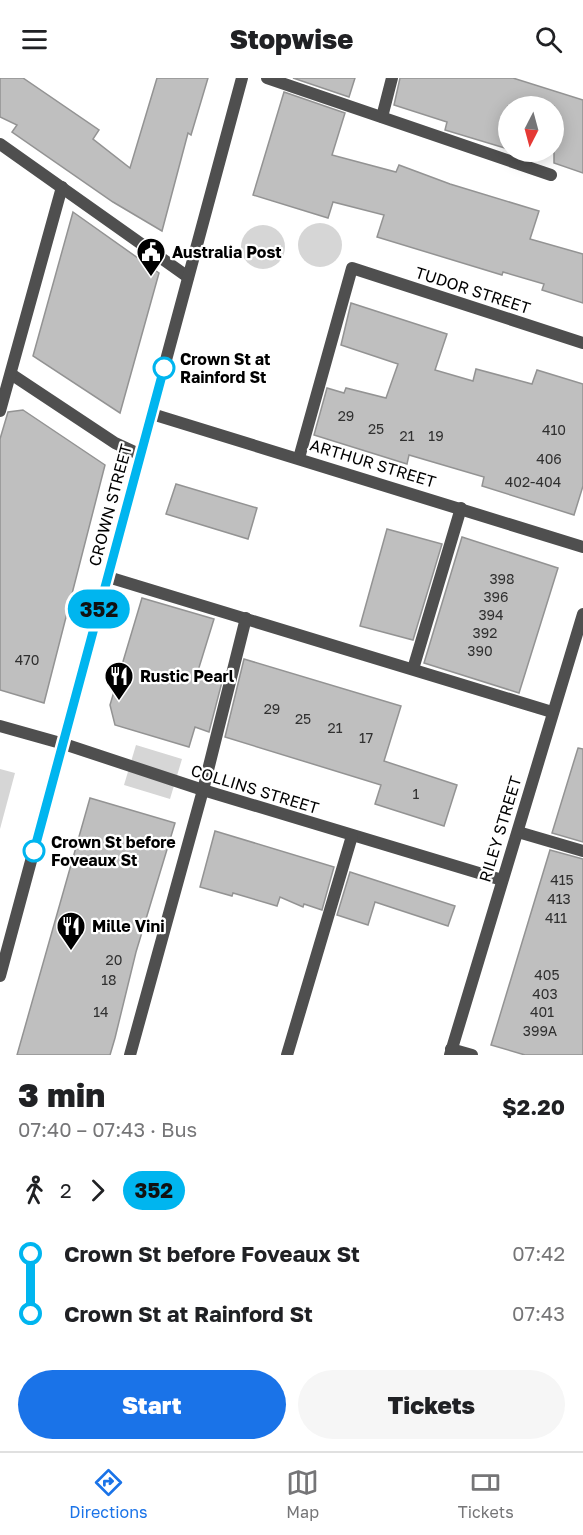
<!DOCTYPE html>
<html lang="en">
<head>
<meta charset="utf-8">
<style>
	:root { --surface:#fff; --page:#f6f6f6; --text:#202124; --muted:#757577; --line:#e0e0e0; --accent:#1a73e8 }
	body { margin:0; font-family:"Golos Text",sans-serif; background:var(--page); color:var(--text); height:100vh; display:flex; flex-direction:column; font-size:22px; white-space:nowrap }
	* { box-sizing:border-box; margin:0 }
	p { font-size:20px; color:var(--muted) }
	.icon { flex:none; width:33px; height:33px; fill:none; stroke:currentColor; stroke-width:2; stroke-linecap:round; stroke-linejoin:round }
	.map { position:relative; height:977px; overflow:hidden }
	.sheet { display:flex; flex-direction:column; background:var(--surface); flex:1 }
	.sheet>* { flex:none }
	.badge { padding:0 12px; border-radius:20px; font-size:21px; line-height:39px }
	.needle { width:39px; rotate:186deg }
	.buttons { position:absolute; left:498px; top:18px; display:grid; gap:12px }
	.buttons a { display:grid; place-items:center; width:66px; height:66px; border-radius:50%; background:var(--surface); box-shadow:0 3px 15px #0003; font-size:30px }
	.map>.badge { position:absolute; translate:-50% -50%; box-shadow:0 0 0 3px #fff }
	.legs { display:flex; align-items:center; gap:9px; height:66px; padding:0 18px; font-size:20px }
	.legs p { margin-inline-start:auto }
	.summary { display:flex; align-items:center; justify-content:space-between; height:102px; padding:0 18px }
	h1 { font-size:33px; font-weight:800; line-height:45px }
	.primary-button { display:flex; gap:12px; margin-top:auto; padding:12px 18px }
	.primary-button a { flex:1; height:69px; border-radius:36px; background:var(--accent); color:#fff; font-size:24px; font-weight:800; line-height:69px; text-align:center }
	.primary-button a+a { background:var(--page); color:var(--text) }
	ul { padding:0 18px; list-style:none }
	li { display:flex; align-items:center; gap:21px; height:60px; font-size:22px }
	li i { display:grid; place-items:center; width:9px; height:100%; margin:0 8px; background:currentColor }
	li i::after { content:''; width:15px; height:15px; margin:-8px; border:4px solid; border-radius:50%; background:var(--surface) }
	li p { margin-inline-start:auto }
	li:first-child i { background:linear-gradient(#0000 50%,currentColor 0) }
	li:last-child i { background:linear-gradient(currentColor 50%,#0000 0) }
	header { display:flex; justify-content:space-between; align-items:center; height:78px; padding:0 18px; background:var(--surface); font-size:27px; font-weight:800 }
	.dock { display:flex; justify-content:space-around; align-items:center; height:84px; border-top:2px solid var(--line); background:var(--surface); font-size:16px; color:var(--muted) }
	.dock a { display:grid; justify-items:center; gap:3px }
	.dock .selected { color:var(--accent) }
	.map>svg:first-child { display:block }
	.green { fill:#d6d6d6 }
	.building { fill:#bfbfbf; stroke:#939393; stroke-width:1.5 }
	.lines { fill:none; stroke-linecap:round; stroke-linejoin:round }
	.service { stroke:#4f4f4f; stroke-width:12 }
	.pedestrian { stroke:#4f4f4f; stroke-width:12 }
	.minor { stroke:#4f4f4f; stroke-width:12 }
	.tertiary { stroke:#4f4f4f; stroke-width:12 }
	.line-1-casing { stroke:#fff; stroke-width:14 }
	.line-1 { stroke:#00b5ef; stroke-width:9 }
	.stop-1-dot { fill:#fff; stroke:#00b5ef; stroke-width:3 }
	.labels { text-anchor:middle; stroke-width:4.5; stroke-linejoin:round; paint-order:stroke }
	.number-label { font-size:14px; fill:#303030 }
	.poi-label { font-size:16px; font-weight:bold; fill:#000; stroke:#fff; text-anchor:start }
	.street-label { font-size:16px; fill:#000; stroke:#fff }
	.stop-label { font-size:16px; font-weight:bold; fill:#000; stroke:#fff; text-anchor:start }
</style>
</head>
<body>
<header><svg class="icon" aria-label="menu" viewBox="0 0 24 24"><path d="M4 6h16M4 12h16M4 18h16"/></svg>Stopwise<svg class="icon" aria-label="search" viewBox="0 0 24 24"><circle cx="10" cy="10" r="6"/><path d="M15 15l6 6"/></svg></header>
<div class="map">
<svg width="583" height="977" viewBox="0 0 583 977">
	<rect width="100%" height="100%" fill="#fff"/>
	<g class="green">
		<circle cx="320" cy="167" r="22"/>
		<circle cx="263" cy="169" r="22"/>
		<polygon points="136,667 182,681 170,721 124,707"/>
		<polygon points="0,691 15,695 0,751"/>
	</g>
	<g class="building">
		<polygon points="0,0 23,0 99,52 93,61 130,90 157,0 208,0 191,57 188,55 162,153 113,124 12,54 17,47 0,39"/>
		<polygon points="293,0 355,0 349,19"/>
		<polygon points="400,0 513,0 583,22 583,95 554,85 554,28 508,28 508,71 445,52 447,44 394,27"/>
		<polygon points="284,14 345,35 332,77 396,94 399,87 450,106 539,133 530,161 583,176 583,225 542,212 544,206 503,194 502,197 377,159 384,137 333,124 328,140 253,117"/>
		<polygon points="73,134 159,195 120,335 33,278"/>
		<polygon points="351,225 447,256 435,292 473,303 476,291 532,306 537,292 583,306 583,408 574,437 482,408 484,399 409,377 407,386 314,357 327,310 344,315 346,310 386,320 398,286 341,267"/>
		<polygon points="23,332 105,387 44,625 0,612 0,361 8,334"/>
		<polygon points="176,406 257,430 248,461 166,436"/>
		<polygon points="387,451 442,466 413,562 360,548"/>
		<polygon points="462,459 558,490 519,615 424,585"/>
		<polygon points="142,520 214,541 197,596 222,604 209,654 195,649 189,669 115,647 110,627"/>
		<polygon points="244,581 401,628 384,683 457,707 444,748 375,726 381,707 225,659"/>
		<polygon points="578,670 583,671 583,764 552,755"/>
		<polygon points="90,720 175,745 136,874 115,960 110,977 17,977"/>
		<polygon points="215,753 334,789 322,832 304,826 303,829 280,819 277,828 233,815 232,818 200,809"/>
		<polygon points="550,772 583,781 583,977 525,977 491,967"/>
		<polygon points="350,794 455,828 448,848 375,824 368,847 337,837"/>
	</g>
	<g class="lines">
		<g class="service">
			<polyline points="382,39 392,0"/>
			<polyline points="11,296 115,365 141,377"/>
			<polyline points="0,333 62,109"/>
			<polyline points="108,499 552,634"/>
			<polyline points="413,591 461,430"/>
			<polyline points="518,754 583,773"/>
			<polyline points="451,971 472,977"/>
			<polyline points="130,977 203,712 246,540"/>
		</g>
		<polyline class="pedestrian" points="64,666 203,712"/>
		<g class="minor">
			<polyline points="267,0 551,97"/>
			<polyline points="0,66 188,199"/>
			<polyline points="152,336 583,469"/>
			<polyline points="299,380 352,190 583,265"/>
			<polyline points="0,648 64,666"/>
			<polyline points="203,712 502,802"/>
			<polyline points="287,977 352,758"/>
			<polyline points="450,977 583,536"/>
		</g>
		<polyline class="tertiary" points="0,898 242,0"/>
	</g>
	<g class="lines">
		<g class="line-1-casing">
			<polyline id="line-1" points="34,773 164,290"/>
		</g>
		<use href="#line-1" class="line-1"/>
	</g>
	<defs>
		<g id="civic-pin" transform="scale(1.5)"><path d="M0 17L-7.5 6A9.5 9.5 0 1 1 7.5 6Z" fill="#000" stroke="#fff"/><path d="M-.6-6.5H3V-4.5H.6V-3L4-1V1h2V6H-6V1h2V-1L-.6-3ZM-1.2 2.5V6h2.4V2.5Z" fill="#fff"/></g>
		<g id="restaurant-pin" transform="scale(1.5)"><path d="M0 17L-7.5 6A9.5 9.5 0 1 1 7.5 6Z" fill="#000" stroke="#fff"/><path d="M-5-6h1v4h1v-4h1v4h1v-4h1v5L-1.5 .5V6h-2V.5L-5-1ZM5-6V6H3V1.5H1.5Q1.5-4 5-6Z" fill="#fff"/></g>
	</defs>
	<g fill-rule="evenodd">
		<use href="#civic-pin" x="151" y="174"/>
		<use href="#restaurant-pin" x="119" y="598"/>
		<use href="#restaurant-pin" x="71" y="848"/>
	</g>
	<g class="stop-1-dot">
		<circle cx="164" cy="290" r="10"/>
		<circle cx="34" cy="773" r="10"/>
	</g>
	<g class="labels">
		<g class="number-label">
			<text x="346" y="343">29</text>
			<text x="376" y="356">25</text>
			<text x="554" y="357">410</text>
			<text x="407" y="363">21</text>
			<text x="436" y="363">19</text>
			<text x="549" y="386">406</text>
			<text x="533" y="409">402-404</text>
			<text x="502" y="506">398</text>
			<text x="496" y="524">396</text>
			<text x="491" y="542">394</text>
			<text x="485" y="560">392</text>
			<text x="480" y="578">390</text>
			<text x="27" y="587">470</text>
			<text x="272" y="636">29</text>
			<text x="303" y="646">25</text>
			<text x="335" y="655">21</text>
			<text x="366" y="665">17</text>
			<text x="416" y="721">1</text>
			<text x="562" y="807">415</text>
			<text x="559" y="826">413</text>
			<text x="556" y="845">411</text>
			<text x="114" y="887">20</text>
			<text x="547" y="902">405</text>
			<text x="109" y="907">18</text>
			<text x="545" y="921">403</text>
			<text x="101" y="939">14</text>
			<text x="542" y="939">401</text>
			<text x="540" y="958">399A</text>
		</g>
		<g class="poi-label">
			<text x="172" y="180">Australia Post</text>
			<text x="140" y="604">Rustic Pearl</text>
			<text x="92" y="854">Mille Vini</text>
		</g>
		<g class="street-label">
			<text transform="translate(473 212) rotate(18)" y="6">TUDOR STREET</text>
			<text transform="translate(373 385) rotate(17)" y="6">ARTHUR STREET</text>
			<text transform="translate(110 427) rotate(-75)" y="6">CROWN STREET</text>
			<text transform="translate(255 711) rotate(17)" y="6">COLLINS STREET</text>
			<text transform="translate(500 751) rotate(-73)" y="6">RILEY STREET</text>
		</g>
		<g class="stop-label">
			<text x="180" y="287">Crown St at<tspan x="180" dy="18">Rainford St</tspan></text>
			<text x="51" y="770">Crown St before<tspan x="51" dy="18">Foveaux St</tspan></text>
		</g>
	</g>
</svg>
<div class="buttons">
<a><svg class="needle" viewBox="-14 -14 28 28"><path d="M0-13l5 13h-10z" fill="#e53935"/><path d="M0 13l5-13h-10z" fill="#757577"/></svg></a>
</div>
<b class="badge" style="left:99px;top:531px;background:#00b5ef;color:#111">352</b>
</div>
<section class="sheet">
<div class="summary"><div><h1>3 min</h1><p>07:40 – 07:43 · Bus</p></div><b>$2.20</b></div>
<div class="legs"><svg class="icon" aria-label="walk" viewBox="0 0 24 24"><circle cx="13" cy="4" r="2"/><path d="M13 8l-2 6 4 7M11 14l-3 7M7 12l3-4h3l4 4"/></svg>2<svg class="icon" aria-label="forward" viewBox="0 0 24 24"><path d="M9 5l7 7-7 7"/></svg><b class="badge" style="background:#00b5ef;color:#111">352</b></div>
<ul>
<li><i style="color:#00b5ef"></i><b>Crown St before Foveaux St</b><p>07:42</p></li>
<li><i style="color:#00b5ef"></i><b>Crown St at Rainford St</b><p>07:43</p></li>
</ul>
<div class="primary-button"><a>Start</a><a>Tickets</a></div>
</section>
<nav class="dock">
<a class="selected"><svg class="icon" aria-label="directions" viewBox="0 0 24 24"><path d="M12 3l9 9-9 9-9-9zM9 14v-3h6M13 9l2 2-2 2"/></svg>Directions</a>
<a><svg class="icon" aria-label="map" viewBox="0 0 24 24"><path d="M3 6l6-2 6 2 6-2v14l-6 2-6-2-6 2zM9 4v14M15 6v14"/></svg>Map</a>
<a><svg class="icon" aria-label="tickets" viewBox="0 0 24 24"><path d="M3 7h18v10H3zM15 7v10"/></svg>Tickets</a>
</nav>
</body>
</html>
